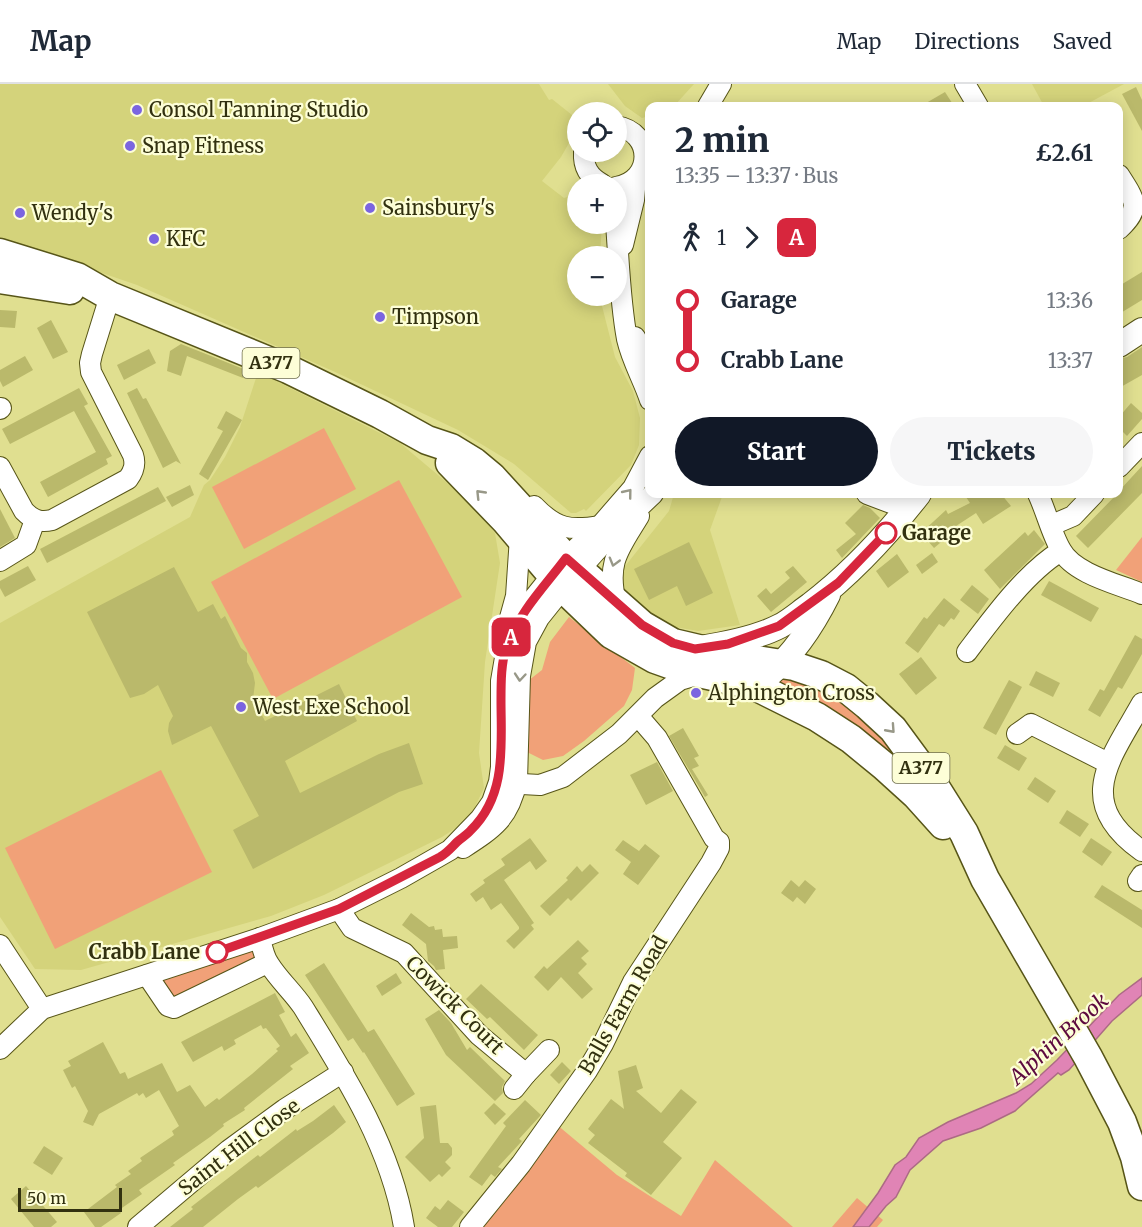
<!DOCTYPE html>
<html lang="en">
<head>
<meta charset="utf-8">
<style>
	:root { --surface:#fff; --page:#f6f6f7; --text:#1f2937; --muted:#747a83; --line:#e0e1e3; --accent:#111827 }
	body { margin:0; font-family:Merriweather,serif; background:var(--page); color:var(--text); height:100vh; display:flex; flex-direction:column; font-size:22px; white-space:nowrap }
	* { box-sizing:border-box; margin:0 }
	p { font-size:20px; color:var(--muted) }
	.icon { flex:none; width:33px; height:33px; fill:none; stroke:currentColor; stroke-width:2; stroke-linecap:round; stroke-linejoin:round }
	.map { position:relative; flex:1; overflow:hidden }
	.details { position:absolute; left:645px; top:18px; width:478px; height:396px; display:flex; flex-direction:column; background:var(--surface); border-radius:12px; box-shadow:0 3px 15px #0003 }
	.details>* { flex:none }
	.badge { padding:0 12px; border-radius:9px; font-size:21px; line-height:39px }
	.buttons { position:absolute; left:567px; top:18px; display:grid; gap:12px }
	.buttons a { display:grid; place-items:center; width:60px; height:60px; border-radius:50%; background:var(--surface); box-shadow:0 3px 15px #0003; font-size:30px }
	.scale { position:absolute; left:18px; bottom:15px; width:104px; box-sizing:border-box; padding-left:6px; border:3px solid #323110; border-top:0; font-size:16px; line-height:21px; white-space:nowrap; color:#323110; -webkit-text-stroke:4px #fdfed7; paint-order:stroke }
	.map>.badge { position:absolute; translate:-50% -50%; box-shadow:0 0 0 3px #fff }
	.legs { display:flex; align-items:center; gap:9px; height:66px; padding:0 30px; font-size:20px }
	.legs p { margin-inline-start:auto }
	.head { display:flex; align-items:center; justify-content:space-between; height:102px; padding:0 30px }
	h1 { font-size:33px; font-weight:800; line-height:45px }
	.cta { display:flex; gap:12px; margin-top:auto; padding:12px 30px }
	.cta a { flex:1; height:69px; border-radius:36px; background:var(--accent); color:#fff; font-size:24px; font-weight:800; line-height:69px; text-align:center }
	.cta a+a { background:var(--page); color:var(--text) }
	ul { padding:0 30px; list-style:none }
	li { display:flex; align-items:center; gap:21px; height:60px; font-size:22px }
	li i { display:grid; place-items:center; width:9px; height:100%; margin:0 8px; background:currentColor }
	li i::after { content:''; width:15px; height:15px; margin:-8px; border:4px solid; border-radius:50%; background:var(--surface) }
	li p { margin-inline-start:auto }
	li:first-child i { background:linear-gradient(#0000 50%,currentColor 0) }
	li:last-child i { background:linear-gradient(currentColor 50%,#0000 0) }
	header { display:flex; align-items:center; gap:36px; box-sizing:border-box; height:84px; padding:0 30px; background:var(--surface); border-bottom:2px solid var(--line) }
	header strong { font-size:28px }
	nav { display:flex; gap:33px; margin-inline-start:auto; font-size:21px }
	.map>svg:first-child { display:block }
	.built { fill:#d4d37b }
	.green { fill:#f1a178 }
	.water { fill:#e084b5; stroke:#ac6b84; stroke-width:1.5 }
	.building { fill:#bab96b }
	.lines { fill:none; stroke-linecap:round; stroke-linejoin:round }
	.minor-casing { stroke:#575518; stroke-width:22 }
	.major-casing { stroke:#575518; stroke-width:26 }
	.highway-casing { stroke:#575518; stroke-width:31 }
	.minor { stroke:#fff; stroke-width:20 }
	.major { stroke:#fff; stroke-width:24 }
	.highway { stroke:#fff; stroke-width:28 }
	.oneway { stroke:#989888 }
	.line-1-casing { stroke:#fff; stroke-width:14 }
	.line-1 { stroke:#d7263d; stroke-width:9 }
	.poi-dot { fill:#7b65e0; stroke:#fdfed7; stroke-width:2 }
	.stop-1-dot { fill:#fff; stroke:#d7263d; stroke-width:3 }
	.labels { text-anchor:middle; stroke-width:4.5; stroke-linejoin:round; paint-order:stroke }
	.shield { fill:#fdfed7; stroke:#6f6e4c; stroke-width:1.5 }
	.shield-label { font-size:18px; font-weight:bold; fill:#323110 }
	.poi-label { font-size:20px; fill:#323110; stroke:#fdfed7; text-anchor:start }
	.stop-label { font-size:20px; font-weight:bold; fill:#323110; stroke:#fdfed7; text-anchor:start }
	.street-label { font-size:20px; fill:#323110; stroke:#fdfed7 }
	.water-label { font-size:21px; font-style:italic; fill:#5d0a3f; stroke:#fdfed7 }
</style>
</head>
<body>
<header>
<strong>Map</strong>
<nav><a>Map</a><a>Directions</a><a>Saved</a></nav>
</header>
<div class="map">
<svg width="1142" height="1143" viewBox="0 0 1142 1143">
	<rect width="100%" height="100%" fill="#e0df90"/>
	<g class="built">
		<polygon points="0,0 539,0 549,16 552,15 577,35 577,45 561,73 542,97 564,114 577,110 578,140 602,140 600,172 578,172 578,212 601,212 602,222 615,273 633,307 640,334 639,361 631,381 586,427 584,425 576,429 571,429 514,380 458,346 333,287 137,201 0,154"/>
		<polygon points="608,0 694,0 674,22 650,22 649,32 642,34 625,22"/>
		<polygon points="1032,0 1124,0 1083,22 1044,22"/>
		<polygon points="258,288 400,359 470,418 495,449 500,479 485,578 479,669 484,704 472,729 459,742 442,753 324,811 271,832 81,886 35,885 0,833 0,539 190,433 204,401 210,396 225,373 240,343"/>
		<polygon points="674,410 723,410 710,446 740,541 698,547 669,542 626,526 618,491 669,427"/>
	</g>
	<g class="green">
		<polygon points="324,344 356,405 244,465 212,403"/>
		<polygon points="399,396 462,513 273,615 211,498"/>
		<polygon points="1142,453 1142,498 1116,486"/>
		<polygon points="569,533 635,584 632,606 624,622 584,657 563,672 543,676 527,668 524,600 542,586 550,558"/>
		<polygon points="790,587 864,630 915,696 776,602"/>
		<polygon points="161,686 212,788 55,865 5,764"/>
		<polygon points="251,865 260,875 185,912 170,913 159,896"/>
		<polygon points="556,1040 617,1091 681,1132 715,1076 793,1143 477,1143"/>
		<polygon points="857,1114 883,1136 877,1143 832,1143"/>
	</g>
	<polygon class="water" points="1142,894 1142,911 1112,937 1069,986 1061,991 1058,989 1015,1027 981,1044 943,1057 910,1086 896,1113 886,1122 869,1143 853,1143 878,1109 895,1081 906,1073 919,1054 948,1038 1016,1009 1031,1000 1057,976 1119,911"/>
	<g class="building">
		<polygon points="1136,3 1142,16 1142,47 1122,10"/>
		<polygon points="945,8 954,22 921,22"/>
		<polygon points="1142,188 1142,216 1119,230 1119,202"/>
		<polygon points="0,226 17,227 15,244 0,243"/>
		<polygon points="51,236 68,268 53,275 37,244"/>
		<polygon points="181,260 246,286 243,294 187,272 181,292 167,287 170,267"/>
		<polygon points="1142,263 1142,291 1119,304 1119,275 1127,273"/>
		<polygon points="149,265 156,279 124,296 117,281"/>
		<polygon points="25,272 33,286 3,303 0,297 0,286"/>
		<polygon points="79,304 88,320 84,322 112,372 106,375 108,380 48,413 40,398 96,368 74,327 10,360 2,345"/>
		<polygon points="137,304 143,315 146,314 181,380 176,377 163,384 127,309"/>
		<polygon points="1131,319 1142,329 1142,335 1127,352 1119,344 1119,333"/>
		<polygon points="226,327 242,336 208,396 199,390 223,347 217,344"/>
		<polygon points="1142,382 1142,409 1088,464 1076,452 1117,410 1119,410 1119,407"/>
		<polygon points="190,401 194,411 172,423 166,413"/>
		<polygon points="158,403 166,417 47,479 40,465"/>
		<polygon points="964,410 1001,410 1011,422 983,440 976,429 956,442 958,444 934,464 921,449 946,426 948,430 970,419"/>
		<polygon points="863,421 870,424 880,434 842,474 836,466 856,450 845,439"/>
		<polygon points="0,425 15,454 0,463"/>
		<polygon points="1034,446 1045,460 1000,505 984,486 1025,448 1028,452"/>
		<polygon points="689,458 713,509 686,522 677,502 649,516 634,485"/>
		<polygon points="932,469 938,478 922,490 916,481"/>
		<polygon points="897,470 909,488 888,504 876,487"/>
		<polygon points="28,482 36,496 5,513 0,504 0,497"/>
		<polygon points="793,482 807,498 771,528 757,512 766,504 771,510 790,494 785,488"/>
		<polygon points="174,483 198,528 213,520 221,535 225,532 241,564 247,569 247,578 253,589 255,599 253,615 265,637 339,600 357,637 285,677 300,709 379,670 409,659 423,700 399,708 253,785 233,746 259,732 211,642 172,661 168,647 169,639 173,632 158,601 144,610 130,614 87,528"/>
		<polygon points="1049,497 1099,524 1091,538 1041,511"/>
		<polygon points="972,501 989,515 978,530 960,516"/>
		<polygon points="944,514 960,527 954,536 951,534 944,543 939,540 918,569 905,559 924,533 927,535"/>
		<polygon points="1135,551 1142,555 1142,570 1122,605 1118,603 1100,633 1088,626 1100,605 1104,607"/>
		<polygon points="921,573 937,594 916,611 899,590"/>
		<polygon points="1036,587 1060,599 1053,613 1029,601"/>
		<polygon points="1009,596 1022,603 996,651 983,644"/>
		<polygon points="683,644 699,672 694,674 699,682 692,685 708,711 705,713 669,652"/>
		<polygon points="1005,661 1027,674 1019,687 997,674"/>
		<polygon points="657,678 673,707 646,721 630,691"/>
		<polygon points="1035,693 1056,707 1048,719 1027,705"/>
		<polygon points="1067,726 1089,740 1080,753 1059,739"/>
		<polygon points="530,754 547,777 536,786 530,777 504,796 534,839 531,841 534,845 514,865 506,857 519,845 519,843 501,819 491,826 483,813 476,818 470,810 485,799 483,796 505,781 501,775"/>
		<polygon points="1091,754 1112,768 1102,782 1082,768"/>
		<polygon points="623,756 639,767 645,760 660,772 638,801 623,790 631,778 615,766"/>
		<polygon points="590,780 599,789 571,817 568,814 550,832 540,822 568,796 566,794 577,782 582,788"/>
		<polygon points="791,796 799,803 805,796 816,805 805,820 797,813 793,818 781,809"/>
		<polygon points="1102,801 1142,826 1142,844 1094,813"/>
		<polygon points="411,829 429,843 434,842 435,846 442,845 443,853 457,852 458,864 443,866 445,885 436,886 434,882 428,877 426,860 402,841"/>
		<polygon points="578,856 589,867 581,874 587,880 578,889 593,905 582,915 561,893 548,907 534,893 544,882 547,885"/>
		<polygon points="324,879 368,948 374,945 415,1010 397,1022 364,968 363,969 353,954 348,957 305,891"/>
		<polygon points="396,889 402,899 382,912 376,902"/>
		<polygon points="481,900 538,951 524,966 490,933 487,935 466,915"/>
		<polygon points="275,909 285,928 279,931 291,953 296,949 309,969 290,982 293,985 244,1024 245,1026 223,1040 224,1042 210,1053 173,1079 175,1081 139,1106 142,1110 119,1126 121,1129 101,1143 95,1143 84,1128 117,1103 115,1101 131,1090 128,1087 142,1077 140,1074 174,1051 172,1047 179,1042 159,1006 146,1014 143,1009 139,1012 137,1009 99,1030 93,1042 83,1038 88,1027 75,1002 72,1004 63,986 71,982 68,977 103,958 120,990 125,988 128,995 162,979 177,1008 190,1001 205,1023 217,1014 219,1016 252,990 278,967 276,965 280,962 266,944 263,945 261,941 234,956 236,960 224,967 222,962 193,978 181,958"/>
		<polygon points="439,926 451,939 467,966 470,963 505,997 502,1003 503,1009 495,1017 446,971 425,935"/>
		<polygon points="562,978 571,987 559,1000 550,991"/>
		<polygon points="636,981 643,1004 636,1007 661,1029 681,1005 697,1018 663,1058 682,1074 651,1111 625,1092 627,1089 588,1059 595,1051 588,1045 611,1015 624,1025 618,987"/>
		<polygon points="525,1016 541,1031 519,1055 522,1057 498,1083 502,1085 495,1093 491,1090 482,1102 469,1093 506,1042 503,1039"/>
		<polygon points="494,1019 506,1030 495,1041 484,1029"/>
		<polygon points="334,1021 346,1038 333,1049 258,1104 256,1102 238,1115 203,1143 170,1143 193,1125 191,1123 258,1071 260,1073 296,1045 297,1047 313,1037"/>
		<polygon points="436,1021 440,1059 448,1059 452,1064 452,1071 445,1078 451,1084 442,1093 439,1090 430,1098 405,1073 424,1054 420,1023"/>
		<polygon points="44,1062 63,1074 52,1091 33,1079"/>
		<polygon points="26,1102 57,1138 51,1143 34,1143 11,1115"/>
		<polygon points="448,1116 464,1128 452,1143 438,1143 426,1134 435,1122 440,1126"/>
	</g>
	<g class="lines">
		<g class="minor-casing">
			<g id="minor">
				<polyline points="965,0 978,22"/>
				<polyline points="708,22 721,0"/>
				<path d="M616,42C654,48 654,97 616,103"/>
				<path d="M584,68C583,83 589,93 602,100"/>
				<path d="M1119,91C1135,116 1142,124 1119,145"/>
				<path d="M616,140C619,178 620,217 627,255C632,277 643,295 650,316"/>
				<polyline points="623,161 634,116 636,94"/>
				<polyline points="635,253 650,280"/>
				<polyline points="0,325 1,324"/>
				<path d="M0,383L24,427C33,436 40,439 52,436L128,395C134,387 136,380 133,371L91,288L90,279L92,270L110,212"/>
				<polyline points="1119,383 1142,359"/>
				<polyline points="867,410 907,425"/>
				<path d="M1038,410C1046,427 1052,451 1061,466C1074,490 1118,500 1142,510"/>
				<path d="M534,422C556,445 570,447 600,442"/>
				<polyline points="1052,441 1073,432 1094,410"/>
				<polyline points="0,477 26,461 35,436"/>
				<path d="M616,519C606,478 619,465 639,432"/>
				<polyline points="508,541 516,512 520,453"/>
				<path d="M967,568C992,535 1026,488 1061,467"/>
				<path d="M1142,619C1110,676 1073,718 1142,767"/>
				<polyline points="1017,650 1031,640 1108,679"/>
				<polyline points="504,699 540,701 563,693 619,650 655,614 680,596 700,590"/>
				<path d="M463,764C494,744 509,734 517,697L520,592L526,558L539,534L563,504L614,447L653,410"/>
				<polyline points="1138,797 1142,791"/>
				<polyline points="339,825 352,844 404,869 479,951 526,990 514,1005"/>
				<path d="M260,854C262,863 264,873 269,880C279,896 293,908 303,923C345,991 391,1063 404,1143"/>
				<polyline points="0,861 42,925"/>
				<polyline points="147,891 168,922 174,924 267,879"/>
				<polyline points="0,965 42,925 260,854 339,825 401,794 450,766 480,735 492,718 499,698 501,683 501,597 507,562 515,544 525,525 566,474 600,442 633,404 650,372"/>
				<polyline points="526,990 549,966"/>
				<polyline points="138,1143 229,1066 285,1025 343,988"/>
				<polyline points="470,1143 521,1080 587,987 603,960 633,898 711,779 719,764 719,758 714,754 657,654 638,632"/>
			</g>
		</g>
		<g class="major-casing">
			<g id="major">
				<polyline points="1119,261 1142,246"/>
				<path d="M700,564C726,560 757,554 780,542C790,537 800,528 810,521C852,489 887,451 919,410"/>
				<path d="M769,591C795,569 813,541 828,511"/>
			</g>
		</g>
		<g class="highway-casing">
			<g id="highway">
				<polyline points="0,169 77,193 110,212 288,285 380,330 427,356 451,364 474,378 492,393 566,474 642,541 673,559 724,571 794,582 821,591 846,604 867,621 893,645 932,698 964,749 985,795 1088,973 1122,1038 1135,1073 1142,1102"/>
				<polyline points="0,195 70,206"/>
				<polyline points="450,379 505,436 563,504 611,550 655,575 686,586 753,601 817,633 851,655 884,682 916,711 943,741"/>
			</g>
		</g>
		<use href="#minor" class="minor"/>
		<use href="#major" class="major"/>
		<use href="#highway" class="highway"/>
	</g>
	<defs><path id="oneway-chevron" d="M-2-3.5L2.5 0L-2 3.5" fill="none" stroke-width="1.6" stroke-linecap="round" stroke-linejoin="round" transform="scale(1.5)"/></defs>
	<g class="oneway">
		<use href="#oneway-chevron" transform="translate(628 409) rotate(-51)"/>
		<use href="#oneway-chevron" transform="translate(480 410) rotate(-134)"/>
		<use href="#oneway-chevron" transform="translate(614 478) rotate(106)"/>
		<use href="#oneway-chevron" transform="translate(520 593) rotate(95)"/>
		<use href="#oneway-chevron" transform="translate(891 645) rotate(48)"/>
	</g>
	<g class="lines">
		<g class="line-1-casing">
			<path id="line-1" d="M217,868L339,825L440,773C447,769 451,764 457,758C461,754 467,751 471,746C507,711 501,662 501,616C501,598 501,578 507,561C520,527 545,502 566,474L642,541L673,559L695,565L728,560L779,542L838,499L886,449"/>
		</g>
		<use href="#line-1" class="line-1"/>
	</g>
	<g class="poi-dot">
		<circle cx="137" cy="26" r="6"/>
		<circle cx="130" cy="62" r="6"/>
		<circle cx="370" cy="124" r="6"/>
		<circle cx="20" cy="129" r="6"/>
		<circle cx="154" cy="155" r="6"/>
		<circle cx="380" cy="233" r="6"/>
		<circle cx="696" cy="609" r="6"/>
		<circle cx="241" cy="623" r="6"/>
	</g>
	<g class="stop-1-dot">
		<circle cx="886" cy="449" r="10"/>
		<circle cx="217" cy="868" r="10"/>
	</g>
	<g class="labels">
		<g class="shield">
			<rect x="242.5" y="264" width="57" height="30" rx="4.5"/>
			<rect x="892.5" y="669" width="57" height="30" rx="4.5"/>
		</g>
		<g class="shield-label">
			<text x="271" y="285">A377</text>
			<text x="921" y="690">A377</text>
		</g>
		<g class="poi-label">
			<text x="149" y="33">Consol Tanning Studio</text>
			<text x="142" y="69">Snap Fitness</text>
			<text x="382" y="131">Sainsbury's</text>
			<text x="32" y="136">Wendy's</text>
			<text x="166" y="162">KFC</text>
			<text x="392" y="240">Timpson</text>
			<text x="708" y="616">Alphington Cross</text>
			<text x="253" y="630">West Exe School</text>
		</g>
		<g class="stop-label">
			<text x="902" y="456">Garage</text>
			<text x="200" y="875" text-anchor="end">Crabb Lane</text>
		</g>
		<g class="street-label">
			<text transform="translate(455 921) rotate(45)" y="7">Cowick Court</text>
			<text transform="translate(623 921) rotate(-60)" y="7">Balls Farm Road</text>
			<text transform="translate(239 1063) rotate(-37)" y="7">Saint Hill Close</text>
		</g>
		<g class="water-label">
			<text transform="translate(1059 955) rotate(-42)" y="7">Alphin Brook</text>
		</g>
	</g>
</svg>
<div class="buttons">
<a><svg class="icon" aria-label="locate" viewBox="0 0 24 24"><circle cx="12" cy="12" r="6"/><path d="M12 2v4M12 18v4M2 12h4M18 12h4"/></svg></a>
<a>+</a>
<a>−</a>
</div>
<div class="scale">50 m</div>
<b class="badge" style="left:511px;top:553px;background:#d7263d;color:#fff">A</b>
<section class="details">
<div class="head"><div><h1>2 min</h1><p>13:35 – 13:37 · Bus</p></div><b>£2.61</b></div>
<div class="legs"><svg class="icon" aria-label="walk" viewBox="0 0 24 24"><circle cx="13" cy="4" r="2"/><path d="M13 8l-2 6 4 7M11 14l-3 7M7 12l3-4h3l4 4"/></svg>1<svg class="icon" aria-label="forward" viewBox="0 0 24 24"><path d="M9 5l7 7-7 7"/></svg><b class="badge" style="background:#d7263d;color:#fff">A</b></div>
<ul>
<li><i style="color:#d7263d"></i><b>Garage</b><p>13:36</p></li>
<li><i style="color:#d7263d"></i><b>Crabb Lane</b><p>13:37</p></li>
</ul>
<div class="cta"><a>Start</a><a>Tickets</a></div>
</section>
</div>
</body>
</html>
